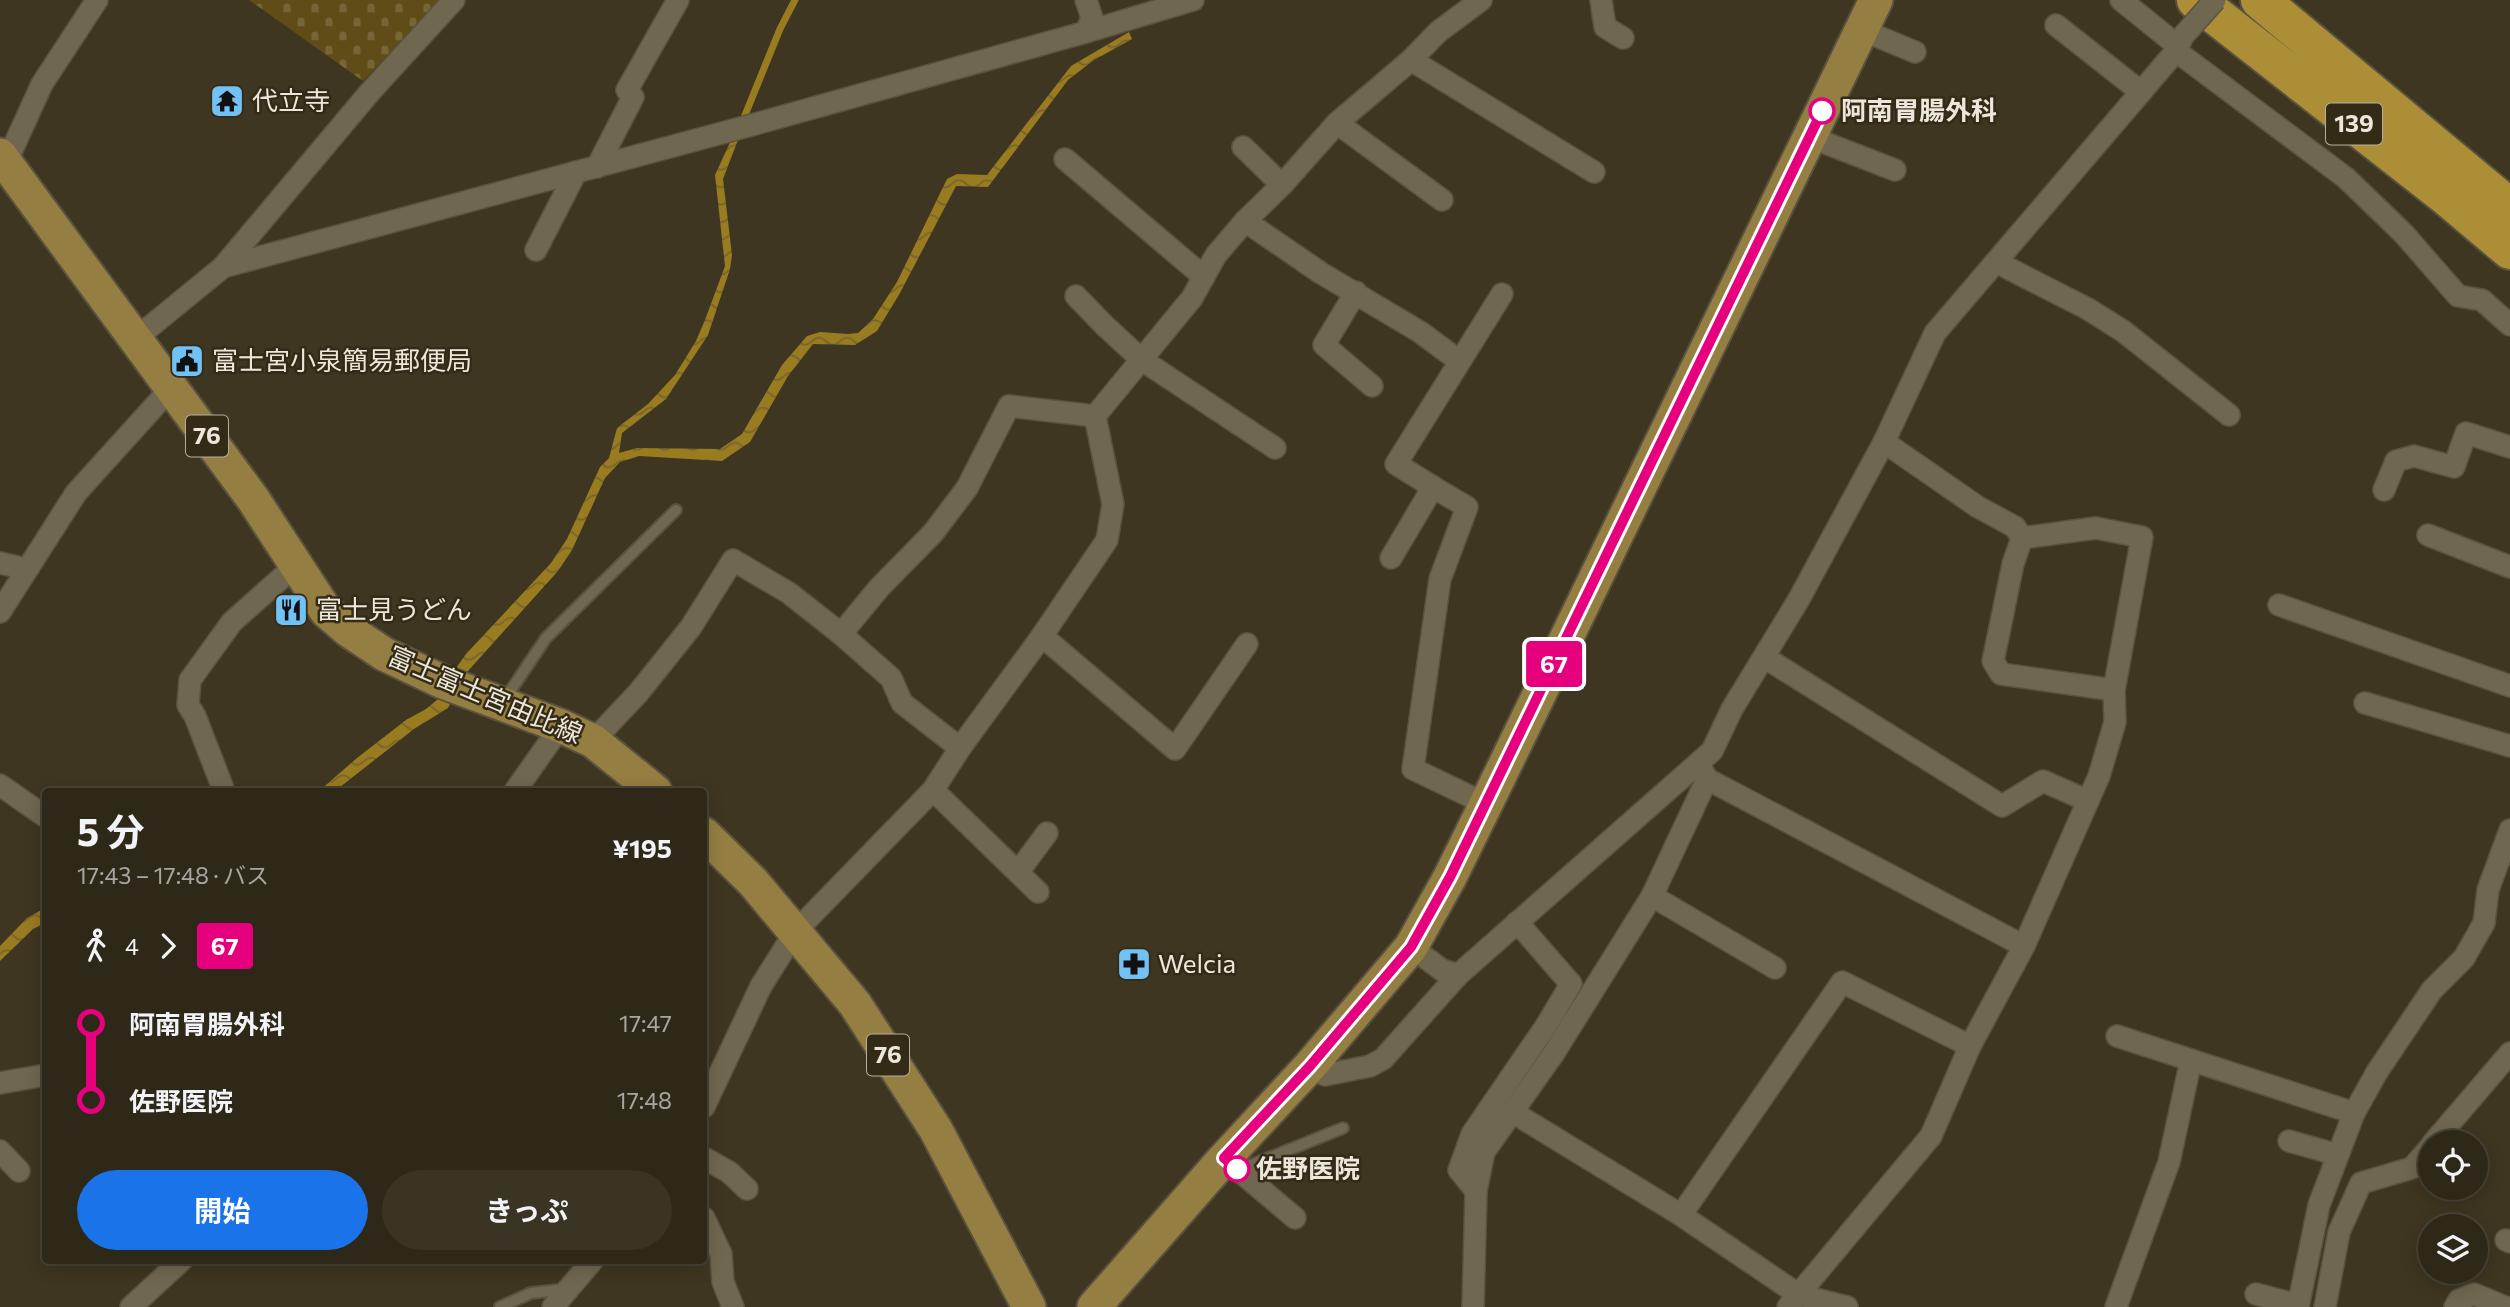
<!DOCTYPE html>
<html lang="ja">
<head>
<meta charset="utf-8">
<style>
	:root { --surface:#2e2818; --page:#3a3425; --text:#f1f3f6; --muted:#a7a6a2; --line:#494437; --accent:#1a73e8 }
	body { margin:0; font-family:Commissioner,"Noto Sans JP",sans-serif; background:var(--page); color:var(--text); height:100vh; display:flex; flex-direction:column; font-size:26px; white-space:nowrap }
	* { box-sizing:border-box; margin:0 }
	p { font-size:23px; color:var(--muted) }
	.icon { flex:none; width:38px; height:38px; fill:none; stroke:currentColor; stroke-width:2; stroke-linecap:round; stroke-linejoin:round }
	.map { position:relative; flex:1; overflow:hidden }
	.details { position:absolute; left:42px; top:788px; width:665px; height:476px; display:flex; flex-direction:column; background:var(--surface); border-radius:7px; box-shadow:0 4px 18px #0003,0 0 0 2px var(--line) }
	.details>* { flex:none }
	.badge { padding:0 14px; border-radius:5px; font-size:24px; line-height:46px }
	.tools { position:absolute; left:2418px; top:1130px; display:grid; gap:14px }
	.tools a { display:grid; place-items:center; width:70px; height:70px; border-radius:50%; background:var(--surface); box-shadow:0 4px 18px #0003,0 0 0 2px var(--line); font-size:35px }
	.map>.badge { position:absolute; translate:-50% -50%; box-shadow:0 0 0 4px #fff }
	.legs { display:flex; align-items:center; gap:10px; height:77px; padding:0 35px; font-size:23px }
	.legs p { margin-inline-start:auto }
	.overview { display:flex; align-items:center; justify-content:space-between; height:119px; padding:0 35px }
	h1 { font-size:38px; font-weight:700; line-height:52px }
	.action { display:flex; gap:14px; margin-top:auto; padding:14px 35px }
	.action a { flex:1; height:80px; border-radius:42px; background:var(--accent); color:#fff; font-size:28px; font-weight:700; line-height:80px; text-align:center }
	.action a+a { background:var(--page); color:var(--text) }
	ul { padding:0 35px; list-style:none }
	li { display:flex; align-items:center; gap:24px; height:77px; font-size:26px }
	li i { display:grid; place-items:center; width:10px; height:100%; margin:0 9px; background:currentColor }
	li i::after { content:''; width:18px; height:18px; margin:-9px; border:5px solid; border-radius:50%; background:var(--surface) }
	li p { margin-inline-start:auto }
	li:first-child i { background:linear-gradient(#0000 50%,currentColor 0) }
	li:last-child i { background:linear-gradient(currentColor 50%,#0000 0) }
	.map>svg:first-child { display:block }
	.cemetery { fill:url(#cemetery-stones) }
	.water { fill:url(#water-waves) }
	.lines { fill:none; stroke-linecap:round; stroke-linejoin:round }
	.stream { stroke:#997b20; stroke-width:7 }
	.service-casing { stroke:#59523f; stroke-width:14 }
	.minor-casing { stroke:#59523f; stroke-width:24 }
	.primary-casing { stroke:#59523f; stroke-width:37 }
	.motorway-casing { stroke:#59523f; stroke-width:42 }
	.service { stroke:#706750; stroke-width:10 }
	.minor { stroke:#706750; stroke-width:21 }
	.primary { stroke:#947e41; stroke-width:33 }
	.motorway { stroke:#ac8e37; stroke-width:38 }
	.minor-bridge-casing { stroke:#59523f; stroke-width:24; stroke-linecap:butt }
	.minor-bridge { stroke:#706750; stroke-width:21 }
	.line-1-casing { stroke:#fff; stroke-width:16 }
	.line-1 { stroke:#e6007e; stroke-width:10 }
	.stop-1-dot { fill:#fff; stroke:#e6007e; stroke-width:3.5 }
	.labels { text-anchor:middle; stroke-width:5; stroke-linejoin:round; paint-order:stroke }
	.shield { fill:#332b16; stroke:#b4af9f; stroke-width:2 }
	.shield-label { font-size:24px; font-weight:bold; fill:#ece7da }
	.poi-label { font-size:26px; fill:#ece7da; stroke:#332b16; text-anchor:start }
	.stop-label { font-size:26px; font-weight:bold; fill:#ece7da; stroke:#332b16; text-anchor:start }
	.street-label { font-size:26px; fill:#ece7da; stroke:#332b16 }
</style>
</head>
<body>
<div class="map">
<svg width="2510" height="1307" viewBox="0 0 2510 1307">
	<defs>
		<pattern id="cemetery-stones" width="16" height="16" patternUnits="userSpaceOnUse" patternTransform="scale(1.75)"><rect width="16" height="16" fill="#5f4c16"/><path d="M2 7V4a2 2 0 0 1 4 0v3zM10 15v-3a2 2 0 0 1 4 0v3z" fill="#766637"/></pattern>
		<pattern id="water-waves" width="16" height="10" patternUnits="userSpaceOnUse" patternTransform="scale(1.75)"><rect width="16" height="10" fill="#997b20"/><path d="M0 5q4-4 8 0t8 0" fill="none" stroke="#78652d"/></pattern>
	</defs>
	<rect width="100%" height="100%" fill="#3e3620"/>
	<polygon class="cemetery" points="249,0 441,0 363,81"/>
	<g class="water">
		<polygon points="1129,32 1132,39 1094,60 1068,80 988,187 956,186 900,293 877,331 855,345 813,344 788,376 750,442 722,461 639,456 620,462 605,478 572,550 558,571 468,671 448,708 414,729 335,791 319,791 357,758 406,720 426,709 443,695 449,678 466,654 551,563 567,539 600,467 609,458 617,428 648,404 675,375 696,341 705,320 725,266 715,175 733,136 741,132 723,179 732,255 730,269 708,335 666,399 622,433 619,453 637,448 720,449 742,434 782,365 807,336 820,332 848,334 858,333 873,319 897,282 947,179 957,174 987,175 1071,66"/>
		<polygon points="45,908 45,923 33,929 0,961 0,946 27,918"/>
	</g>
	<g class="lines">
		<polyline class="stream" points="741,125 780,29 795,0"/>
		<g class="service-casing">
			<g id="service">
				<polyline points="505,699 546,638 676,510"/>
				<polyline points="1239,1170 1343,1128"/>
				<polyline points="500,1307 531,1293 567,1289"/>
			</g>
		</g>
		<g class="minor-casing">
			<g id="minor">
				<polyline points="1086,0 1092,18 1086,32"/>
				<polyline points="1601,0 1605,27 1623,38"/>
				<polyline points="2121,0 2178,46"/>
				<polyline points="2056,25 2141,92"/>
				<polyline points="1862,30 1915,52"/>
				<polyline points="2176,51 2346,178 2404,234 2458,296 2482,300 2510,325"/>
				<polyline points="1411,60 1594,172"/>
				<polyline points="1337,123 1442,200"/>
				<polyline points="1810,137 1895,170"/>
				<polyline points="1243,147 1282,185"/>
				<polyline points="1065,159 1204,277"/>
				<polyline points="6,163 42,84 97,0"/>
				<polyline points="597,167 633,97 627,90 678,0"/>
				<polyline points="1245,221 1321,273 1420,332 1458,360"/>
				<polyline points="536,250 576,172"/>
				<polyline points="1996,262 2088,309 2123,331 2229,415"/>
				<polyline points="223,267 370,92 454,0"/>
				<polyline points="1356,292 1324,345 1372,386"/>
				<polyline points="1076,296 1104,325 1142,360 1275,448"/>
				<polyline points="135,339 223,267 759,123 1086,32 1193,0"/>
				<polyline points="1433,487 1467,507 1440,579 1413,769 1486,804"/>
				<polyline points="2384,490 2396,461 2414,456 2454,467 2466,433 2510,447"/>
				<polyline points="2428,535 2510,567"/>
				<polyline points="2022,538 2013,564 1993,661 2001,674 2114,690"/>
				<polyline points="1391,558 1433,487 1396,464 1502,294"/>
				<polyline points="0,563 27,569"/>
				<polyline points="2279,605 2510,686"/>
				<polyline points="0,612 76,493 171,388"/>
				<polyline points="841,634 879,588 933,533 967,488 1009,406 1095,416"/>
				<polyline points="1042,636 1175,749 1247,644"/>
				<polyline points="1764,657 2002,806 2043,781 2088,801"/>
				<polyline points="2365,703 2510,746"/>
				<polyline points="593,741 639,692 691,627 733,560 789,593 841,634 891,678 902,703 960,748"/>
				<polyline points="1701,768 1707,779 2024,946"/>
				<polyline points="0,785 46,817"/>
				<polyline points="933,790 1038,892"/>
				<polyline points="224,791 195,716 188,705 190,680 232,622 296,565"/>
				<polyline points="515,791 561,726"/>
				<polyline points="1018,872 1047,833"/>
				<polyline points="1652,896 1775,968"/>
				<polyline points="1411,947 1442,970 1458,975 1712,751 1732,709 1799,599 1884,442 1935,333 2176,51 2183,36"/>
				<polyline points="2117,1036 2354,1113"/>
				<polyline points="1310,1066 1325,1075 1370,1066 1383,1059 1458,975"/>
				<polyline points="0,1083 46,1075"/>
				<polyline points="704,1107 761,986 795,932 933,790 960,748 1042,636 1107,540 1113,504 1095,416 1192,298 1216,255 1245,221 1282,185 1337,123 1411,60 1438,32 1481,0"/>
				<polyline points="1514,1113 1681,1215 1799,1295 1847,1307"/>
				<polyline points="2289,1141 2338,1155"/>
				<polyline points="2433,1143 2510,1053"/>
				<polyline points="0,1151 19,1171"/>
				<polyline points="704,1158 729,1172 747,1189"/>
				<polyline points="1224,1158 1295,1218"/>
				<polyline points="1476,1191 1459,1170 1472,1134 1546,1026 1571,984 1517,922"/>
				<polyline points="1681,1215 1842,982 1970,1046"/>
				<polyline points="704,1218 721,1254 723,1282 733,1307"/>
				<polyline points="2506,1240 2510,1242"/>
				<polyline points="2256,1294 2298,1305"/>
				<polyline points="131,1307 182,1260"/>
				<polyline points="553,1307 593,1260"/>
				<polyline points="1473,1307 1476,1191 1484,1152 1554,1053 1652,896 1707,779"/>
				<polyline points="1788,1307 1931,1136 1970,1046 2024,946 2099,776 2115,722 2114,690 2142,537 2096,528 2022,538 2015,527 1978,507 1884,442"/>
				<polyline points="2116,1307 2169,1162 2191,1060"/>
				<polyline points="2298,1307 2319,1205 2354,1113 2377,1072 2432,990 2464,958 2484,923 2488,890 2510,830"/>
				<polyline points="2325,1307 2339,1232 2361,1183 2412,1168 2431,1146"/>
				<polyline points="2455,1307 2459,1300 2474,1294 2505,1307"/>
			</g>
		</g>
		<g class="primary-casing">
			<g id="primary">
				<polyline points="0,155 253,499 326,611 348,630 384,654 443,682 561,726 593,741 655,791"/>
				<polyline points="704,834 753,882 855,1004 936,1130 1029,1307"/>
				<polyline points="1094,1307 1222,1161 1310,1066 1411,947 1450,877 1486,804 1876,0"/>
			</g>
		</g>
		<g class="motorway-casing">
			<g id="motorway">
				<polyline points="2196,0 2446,196 2510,250"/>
				<polyline points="2260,0 2510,208"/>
			</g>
		</g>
		<use href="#service" class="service"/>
		<use href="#minor" class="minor"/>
		<use href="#primary" class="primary"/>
		<use href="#motorway" class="motorway"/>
		<g class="minor-bridge-casing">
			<polyline id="minor-bridge" points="2183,36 2215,0"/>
		</g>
		<use href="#minor-bridge" class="minor-bridge"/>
	</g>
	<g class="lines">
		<g class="line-1-casing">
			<polyline id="line-1" points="1237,1169 1224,1158 1310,1066 1411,947 1450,877 1822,111"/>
		</g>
		<use href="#line-1" class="line-1"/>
	</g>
	<defs>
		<g id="temple-square" transform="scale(1.75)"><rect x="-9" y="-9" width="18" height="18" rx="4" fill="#72c1f5" stroke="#332b16"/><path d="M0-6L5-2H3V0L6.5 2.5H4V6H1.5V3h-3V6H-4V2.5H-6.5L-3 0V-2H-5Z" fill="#111"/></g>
		<g id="civic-square" transform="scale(1.75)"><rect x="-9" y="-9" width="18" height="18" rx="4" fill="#72c1f5" stroke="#332b16"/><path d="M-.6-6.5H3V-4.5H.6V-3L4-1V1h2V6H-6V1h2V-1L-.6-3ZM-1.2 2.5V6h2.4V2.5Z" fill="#111"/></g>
		<g id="restaurant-square" transform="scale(1.75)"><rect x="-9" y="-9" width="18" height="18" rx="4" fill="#72c1f5" stroke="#332b16"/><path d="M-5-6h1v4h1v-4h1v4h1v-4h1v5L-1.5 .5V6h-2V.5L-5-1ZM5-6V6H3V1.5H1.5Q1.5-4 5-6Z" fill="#111"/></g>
		<g id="pharmacy-square" transform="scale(1.75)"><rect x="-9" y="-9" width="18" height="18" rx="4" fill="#72c1f5" stroke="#332b16"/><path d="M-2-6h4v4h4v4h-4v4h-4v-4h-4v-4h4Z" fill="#111"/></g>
	</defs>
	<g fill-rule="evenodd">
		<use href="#temple-square" x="227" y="101"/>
		<use href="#civic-square" x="187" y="361"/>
		<use href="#restaurant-square" x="291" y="610"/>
		<use href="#pharmacy-square" x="1134" y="964"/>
	</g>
	<g class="stop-1-dot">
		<circle cx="1822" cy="111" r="12"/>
		<circle cx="1237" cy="1169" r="12"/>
	</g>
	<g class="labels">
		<g class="shield">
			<rect x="2326" y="103.5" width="56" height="41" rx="5"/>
			<rect x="186" y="415.5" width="42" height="41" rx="5"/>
			<rect x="867" y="1034.5" width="42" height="41" rx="5"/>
		</g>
		<g class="shield-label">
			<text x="2354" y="132">139</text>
			<text x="207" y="444">76</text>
			<text x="888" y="1063">76</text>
		</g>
		<g class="poi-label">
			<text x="252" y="110">代立寺</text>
			<text x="212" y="370">富士宮小泉簡易郵便局</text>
			<text x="316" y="619">富士見うどん</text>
			<text x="1158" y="973">Welcia</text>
		</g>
		<g class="stop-label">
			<text x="1841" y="120">阿南胃腸外科</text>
			<text x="1256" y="1178">佐野医院</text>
		</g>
		<g class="street-label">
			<text transform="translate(485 695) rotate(23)" y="9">富士富士宮由比線</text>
		</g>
	</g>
</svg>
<div class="tools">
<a><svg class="icon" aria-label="locate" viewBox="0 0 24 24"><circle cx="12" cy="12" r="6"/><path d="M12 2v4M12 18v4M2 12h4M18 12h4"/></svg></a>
<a><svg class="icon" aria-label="layers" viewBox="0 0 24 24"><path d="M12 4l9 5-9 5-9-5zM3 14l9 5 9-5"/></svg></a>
</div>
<b class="badge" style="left:1554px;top:664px;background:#e6007e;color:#fff">67</b>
<section class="details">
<div class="overview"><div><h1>5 分</h1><p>17:43 – 17:48 · バス</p></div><b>¥195</b></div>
<div class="legs"><svg class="icon" aria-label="walk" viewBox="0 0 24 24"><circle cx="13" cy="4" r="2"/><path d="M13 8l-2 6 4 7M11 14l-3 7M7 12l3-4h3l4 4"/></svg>4<svg class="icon" aria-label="forward" viewBox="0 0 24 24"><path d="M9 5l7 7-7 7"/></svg><b class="badge" style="background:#e6007e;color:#fff">67</b></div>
<ul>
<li><i style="color:#e6007e"></i><b>阿南胃腸外科</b><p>17:47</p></li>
<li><i style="color:#e6007e"></i><b>佐野医院</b><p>17:48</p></li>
</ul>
<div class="action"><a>開始</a><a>きっぷ</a></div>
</section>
</div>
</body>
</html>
